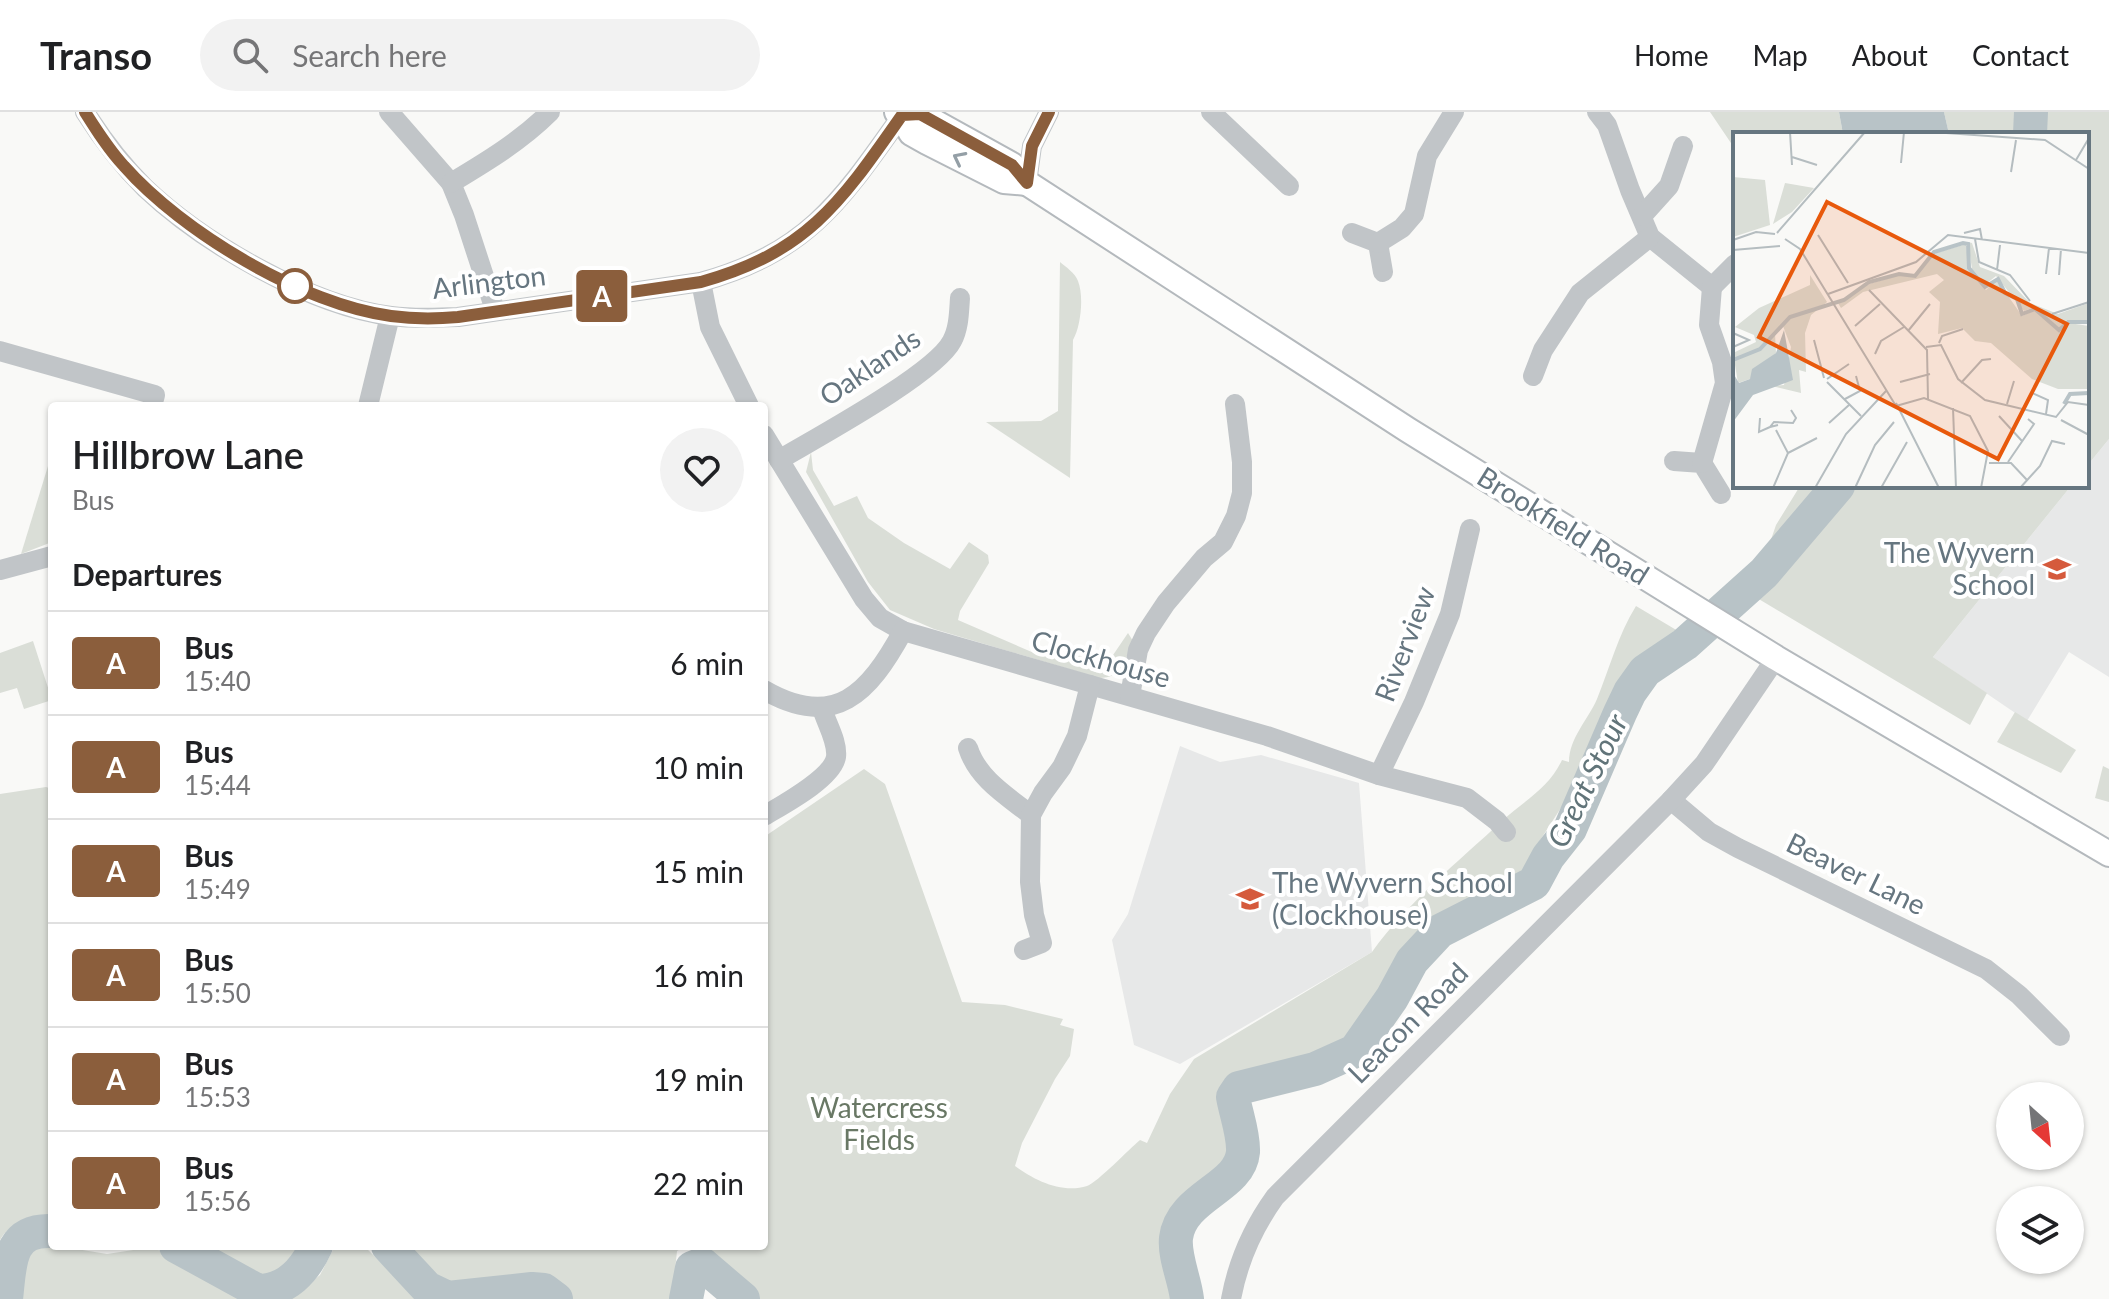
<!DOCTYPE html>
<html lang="en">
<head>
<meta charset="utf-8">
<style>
	:root { --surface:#fff; --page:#f2f2f2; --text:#202124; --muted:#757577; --line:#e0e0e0 }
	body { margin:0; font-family:Lato,sans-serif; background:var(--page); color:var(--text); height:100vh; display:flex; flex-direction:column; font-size:30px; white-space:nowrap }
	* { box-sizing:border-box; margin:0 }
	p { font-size:26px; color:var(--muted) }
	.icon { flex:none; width:44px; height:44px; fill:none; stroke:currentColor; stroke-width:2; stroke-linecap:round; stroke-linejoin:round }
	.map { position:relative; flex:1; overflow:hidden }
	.sheet { position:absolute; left:48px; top:290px; width:720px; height:848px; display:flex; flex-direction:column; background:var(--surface); border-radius:8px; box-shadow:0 2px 6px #0004 }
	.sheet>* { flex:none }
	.badge { padding:0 16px; border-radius:6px; font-size:28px; line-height:52px }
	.needle { width:52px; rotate:153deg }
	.buttons { position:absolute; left:1996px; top:970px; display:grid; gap:16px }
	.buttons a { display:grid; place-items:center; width:88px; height:88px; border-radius:50%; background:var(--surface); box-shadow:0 2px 6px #0004; font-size:40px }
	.map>.badge { position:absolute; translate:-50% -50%; box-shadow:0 0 0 4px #fff }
	h2 { padding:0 24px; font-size:30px; line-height:72px }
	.round { display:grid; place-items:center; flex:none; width:84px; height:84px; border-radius:42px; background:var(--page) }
	.summary { display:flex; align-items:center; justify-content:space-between; height:136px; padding:0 24px }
	h1 { font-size:38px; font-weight:600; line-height:60px }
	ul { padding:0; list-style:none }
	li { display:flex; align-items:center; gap:24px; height:104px; padding:0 24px; border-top:2px solid var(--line) }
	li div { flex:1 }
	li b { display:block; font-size:30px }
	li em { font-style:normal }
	li .badge { min-width:88px; font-weight:700; text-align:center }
	header { display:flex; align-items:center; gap:48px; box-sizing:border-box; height:112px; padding:0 40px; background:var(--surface); border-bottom:2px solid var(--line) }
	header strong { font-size:38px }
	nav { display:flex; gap:44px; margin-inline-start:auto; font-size:28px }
	.search { width:560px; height:72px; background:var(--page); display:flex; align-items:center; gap:20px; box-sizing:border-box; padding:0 28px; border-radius:44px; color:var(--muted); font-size:30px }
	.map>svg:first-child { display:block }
	.built { fill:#e7e8e8 }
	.green { fill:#daded7 }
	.water { fill:#b8c3c7 }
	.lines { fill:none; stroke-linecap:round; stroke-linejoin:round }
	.river { stroke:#b8c3c7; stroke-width:34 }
	.major-casing { stroke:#b4b9bd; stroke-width:28 }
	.minor { stroke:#c1c5c8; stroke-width:20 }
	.major { stroke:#fff; stroke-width:24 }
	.oneway { stroke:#949fa6 }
	.line-casing { stroke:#fff; stroke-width:18 }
	.line { stroke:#8b5e3c; stroke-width:12 }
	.stop-dot { fill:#fff; stroke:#8b5e3c; stroke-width:4 }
	.labels { text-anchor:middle; stroke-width:8; stroke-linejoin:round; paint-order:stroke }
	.street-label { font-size:28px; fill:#667680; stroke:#fff }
	.poi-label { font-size:28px; fill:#667680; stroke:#fff; text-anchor:end }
	.park-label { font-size:28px; fill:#697865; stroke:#fff }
	.water-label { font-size:30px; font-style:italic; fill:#617479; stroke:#fff }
	.inset-river { fill:none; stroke:#b8c3c7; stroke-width:4 }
	.inset-road { fill:none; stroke:#b5bdc0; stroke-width:2 }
	.view { fill:#e8590c; fill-opacity:0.15; stroke:#e8590c; stroke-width:4 }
	.inset-edge { fill:none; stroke:#667680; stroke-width:4 }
</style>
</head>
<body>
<header>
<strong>Transo</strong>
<div class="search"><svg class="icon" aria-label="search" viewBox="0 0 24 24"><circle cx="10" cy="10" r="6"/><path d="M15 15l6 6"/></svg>Search here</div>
<nav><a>Home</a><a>Map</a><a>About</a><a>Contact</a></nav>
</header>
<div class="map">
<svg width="2109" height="1187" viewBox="0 0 2109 1187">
	<rect width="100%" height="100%" fill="#f9f9f7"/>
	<g class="built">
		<polygon points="2109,327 2109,565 2069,540 2027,609 1933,545 2071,374 2087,374 2087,354"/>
		<polygon points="1180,634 1220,650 1261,643 1359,671 1372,840 1180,952 1134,933 1112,828 1128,802"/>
	</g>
	<g class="green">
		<polygon points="1710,0 1839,0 1843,22 1735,22 1735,37"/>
		<polygon points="1944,0 2109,0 2109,327 2087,354 2087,22 1949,22"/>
		<path d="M1060,150C1066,155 1075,161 1078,169C1084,184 1081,214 1073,228L1070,366L986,310L1041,309L1058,299Z"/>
		<path d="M811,340L813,358L834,394L857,384L868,406L904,431L950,457L969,430L988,443L989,451L960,499L958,508L1034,541L1111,546L1128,521L1133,529C1124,549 1123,566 1099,566L934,517L890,498L868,470L806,360Z"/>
		<polygon points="52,341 52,430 21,442"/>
		<polygon points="1800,374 2071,374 1933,545 1987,581 1970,613 1752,483 1776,413"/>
		<path d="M1636,494L1678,519L1648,538L1630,561L1590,651L1535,736L1530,761C1496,784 1453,790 1424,820C1415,828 1406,837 1400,847C1379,880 1377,913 1341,937C1312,957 1242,954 1227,974C1211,997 1230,1025 1229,1050C1219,1063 1204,1073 1191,1083C1152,1116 1171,1145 1177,1187H756C740,1173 717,1140 696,1134C689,1132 683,1136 677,1139L672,1187H573L543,1170L450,1177L434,1170L403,1134H764V725L864,657L885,672L962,890L1005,893L1063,907L1060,913L1074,917L1070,944L1055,967L1022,1031L1015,1054C1034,1068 1062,1082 1087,1074C1098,1070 1129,1037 1140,1028L1147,1031L1170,982L1194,947L1372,840C1406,792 1459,749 1502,709C1524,689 1549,676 1562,648L1569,650C1569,626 1588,608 1597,587C1610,555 1618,523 1636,494Z"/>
		<polygon points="33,529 52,588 24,597 17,576 0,581 0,541"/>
		<polygon points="2015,600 2076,638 2061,661 1997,630"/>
		<polygon points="2103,654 2109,657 2109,690 2095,686"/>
		<path d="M46,675L52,677V1104C33,1105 10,1110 0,1128V682Z"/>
		<path d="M52,1133L107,1142L153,1135L246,1187H20C24,1160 19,1136 52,1133Z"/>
		<polygon points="206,1134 299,1134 285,1158 269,1170 239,1158"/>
		<polygon points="335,1134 364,1134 413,1182 423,1187 290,1187 320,1163"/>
	</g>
	<polygon class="water" points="1839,0 1944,0 1949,22 1843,22"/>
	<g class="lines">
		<g class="river">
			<polyline points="2030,22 2031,0"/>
			<path d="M176,1134L258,1179C286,1179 305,1158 316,1134"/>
			<polyline points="388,1134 427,1176 448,1186 532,1177 544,1178 556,1187"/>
			<path d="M6,1187C10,1154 7,1117 52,1119"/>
			<polyline points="686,1187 692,1156 702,1152 743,1187"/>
			<path d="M1187,1187C1185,1168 1174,1145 1176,1126C1181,1084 1240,1076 1243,1040C1244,1023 1236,1002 1233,985L1239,976L1315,957L1355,939L1392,886L1412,849L1440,819L1534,771L1548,745L1570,717L1620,601L1630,580L1645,559L1685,532L1764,461L1838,374"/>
		</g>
		<g class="major-casing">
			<g id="major">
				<polyline points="897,0 902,3 911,21 927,30 1004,69 1027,71"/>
				<polyline points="902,3 920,2 1012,53 1027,71 1408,318 1776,546 2109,742"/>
			</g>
		</g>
		<g class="minor">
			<path d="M85,0C102,27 122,53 145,76C203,131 311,194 391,204C413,207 436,206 458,205L701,170C808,140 841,89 902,3"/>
			<polyline points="389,0 451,71 464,103 495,198"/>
			<polyline points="1211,0 1289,74"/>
			<polyline points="1597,0 1607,13 1630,78 1650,125 1712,175"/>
			<path d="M451,71C486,50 521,29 550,0"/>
			<polyline points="1027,71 1032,34 1049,0"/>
			<polyline points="1642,104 1669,74 1683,34"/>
			<polyline points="1352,121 1378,131 1383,160"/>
			<polyline points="1378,131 1402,116 1414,102 1427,44 1454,0"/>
			<polyline points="701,170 710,215 749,294"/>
			<polyline points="1712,175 1735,152"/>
			<polyline points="0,239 155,283 152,294"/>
			<polyline points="1533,264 1543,238 1580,181 1650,125"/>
			<polyline points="368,294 390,204"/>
			<polyline points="764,323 864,487 880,506 903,519 1267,624 1379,663 1467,686 1497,709 1506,720"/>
			<path d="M779,348C816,326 935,262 952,229C959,216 959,200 960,186"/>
			<polyline points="1674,349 1702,351 1721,382"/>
			<polyline points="1702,351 1725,271 1722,250 1709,213 1712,175"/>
			<polyline points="0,458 52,444"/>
			<path d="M764,578C835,619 869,581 903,519"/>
			<polyline points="1130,584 1138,538 1146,521 1166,491 1204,446 1223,430 1236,404 1242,381 1242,350 1235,292"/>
			<path d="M968,636C978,667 1007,684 1031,703"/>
			<polyline points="1379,663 1414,590 1450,502 1470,417"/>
			<polyline points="1671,688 1709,720 1738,736 1986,857 2019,883 2060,924"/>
			<path d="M764,704C782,693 832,667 836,645C838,629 826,611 822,596"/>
			<polyline points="1024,838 1042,831 1034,803 1030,770 1031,703 1043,681 1062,655 1077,624 1090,573"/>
			<path d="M1231,1187C1238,1149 1252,1117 1275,1085L1671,688L1704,652L1776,546"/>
		</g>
		<use href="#major" class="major"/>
	</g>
	<defs><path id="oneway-chevron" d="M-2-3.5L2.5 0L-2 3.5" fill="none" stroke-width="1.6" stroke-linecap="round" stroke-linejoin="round" transform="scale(2)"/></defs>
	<use class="oneway" href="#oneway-chevron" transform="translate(959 46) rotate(-153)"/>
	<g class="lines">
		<g class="line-casing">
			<path id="line" d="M85,0C97,19 109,38 124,54C182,120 304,193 391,204C413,207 436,207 458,205L701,170C808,140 841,90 902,3L920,2L1012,53L1027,71L1032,34L1049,0"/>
		</g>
		<use href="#line" class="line"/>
	</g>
	<defs>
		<g id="school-bare" transform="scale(2.16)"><path d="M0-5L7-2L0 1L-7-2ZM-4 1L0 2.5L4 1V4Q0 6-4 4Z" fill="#d55a3c" stroke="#fff" stroke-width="2.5" paint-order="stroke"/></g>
	</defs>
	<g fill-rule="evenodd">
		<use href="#school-bare" x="2057" y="457"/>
		<use href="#school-bare" x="1250" y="787"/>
	</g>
	<circle class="stop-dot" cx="295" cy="174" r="16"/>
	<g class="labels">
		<g class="street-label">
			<text transform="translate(489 170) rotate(-7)" y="10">Arlington</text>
			<text transform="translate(870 255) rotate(-34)" y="10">Oaklands</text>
			<text transform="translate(1563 414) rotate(32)" y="10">Brookfield Road</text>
			<text transform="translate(1405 532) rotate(-69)" y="10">Riverview</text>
			<text transform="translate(1101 547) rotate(16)" y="10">Clockhouse</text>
			<text transform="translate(1856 762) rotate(26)" y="10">Beaver Lane</text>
			<text transform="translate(1408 911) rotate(-45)" y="10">Leacon Road</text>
		</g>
		<g class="poi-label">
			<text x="2035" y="451">The Wyvern<tspan x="2035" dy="32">School</tspan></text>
			<text x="1272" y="781" text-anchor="start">The Wyvern School<tspan x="1272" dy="32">(Clockhouse)</tspan></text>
		</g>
		<g class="park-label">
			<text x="879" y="1006">Watercress<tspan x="879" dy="32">Fields</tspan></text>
		</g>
		<g class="water-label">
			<text transform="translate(1588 669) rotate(-64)" y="10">Great Stour</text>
		</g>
	</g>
	<g transform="translate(1733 20)">
		<rect width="356" height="356" fill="#f9f9f7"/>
		<path d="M0,45L32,48L37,93L0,105ZM52,51L81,56L59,80L40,92ZM235,110L239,111L247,135L271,144L297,171L325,182L356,171V188H334L326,196L302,175L291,179L263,144L253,152L239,137ZM233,112L236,138L253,158L264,148L289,184L302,178L325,199L336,191L356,194V257H325L299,247L258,211L242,209L229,196L205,202L207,170L196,160L211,148L204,142L130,160L108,176L105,171L136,152L167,143L182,145L203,121ZM77,143L94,170L78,183L72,201L73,240L66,238L68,261L39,254L51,253L58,215L50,194L42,202L43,221L17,247L5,251L0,221L23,210L21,203L2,195L26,176L77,153Z" fill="#daded7"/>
		<path d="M51,198L60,248L20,263L0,290V241L6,251L17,247L19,237L43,221Z" fill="#b8c3c7"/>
		<path class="inset-river" d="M0,228L27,217L57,185L111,168L136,150L166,142L182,144L201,120L230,111L235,112L236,136L252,155L265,147L272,161L284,167L289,182L302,177L326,198L335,190H356M331,272L337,262L356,261"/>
		<path class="inset-road" d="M57,0L59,33M199,0L312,8L356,37M59,25L84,33M343,28L356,6M168,31L171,0M278,40L283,8M44,101L132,0M231,101L247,97L249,108M85,103L115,151M52,107L67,117L163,274M242,107L246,130L277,143L297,169M0,108L23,100L42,102M0,118L47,114M264,138L267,113M313,142L316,116M326,143L328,117M136,158L194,218L195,267M95,162L183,130L215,103L356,121M319,182L356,170M122,194L147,172M175,199L197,172M0,201L16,208L0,215M81,208L91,246M206,211L209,204L230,197M193,215L208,213L225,247L252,268L323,285L335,270L356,273M142,222L148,209L171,195M94,247L116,232M94,250L128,284M167,250L197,242M228,251L249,228L258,227M299,261L315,268L313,282M112,267L127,259L123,244M163,271L206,356M274,272L281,249M163,274L191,266L237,284L255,319L248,356M220,276L223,356M266,284L289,309M27,286L26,300L37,295M328,288L356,303M96,291L116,273M45,293L37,295L41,290L60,291L63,286L58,278M55,321L84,306M275,330L301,292L295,287M256,331H278L294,348M40,356L55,321L43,298M82,356L113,302L153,259M122,356L142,313L161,290M148,356L174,310M287,356L307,334L319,309L332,312"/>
		<path class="view" d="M94,70L334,192L265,327L26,205Z"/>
		<rect width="356" height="356" class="inset-edge"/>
	</g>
</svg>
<div class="buttons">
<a><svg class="needle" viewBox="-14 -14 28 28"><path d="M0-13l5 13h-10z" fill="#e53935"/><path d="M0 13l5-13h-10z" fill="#757577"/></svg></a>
<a><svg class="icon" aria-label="layers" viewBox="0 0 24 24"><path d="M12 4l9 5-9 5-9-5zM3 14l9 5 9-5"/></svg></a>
</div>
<b class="badge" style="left:602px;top:184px;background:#8b5e3c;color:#fff">A</b>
<section class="sheet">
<div class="summary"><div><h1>Hillbrow Lane</h1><p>Bus</p></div><a class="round"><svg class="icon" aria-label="heart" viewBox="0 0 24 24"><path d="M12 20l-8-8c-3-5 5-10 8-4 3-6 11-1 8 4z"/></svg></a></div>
<h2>Departures</h2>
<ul>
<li><span class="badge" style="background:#8b5e3c;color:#fff">A</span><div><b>Bus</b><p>15:40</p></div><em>6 min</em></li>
<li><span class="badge" style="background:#8b5e3c;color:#fff">A</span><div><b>Bus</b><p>15:44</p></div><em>10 min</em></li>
<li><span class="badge" style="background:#8b5e3c;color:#fff">A</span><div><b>Bus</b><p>15:49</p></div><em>15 min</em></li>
<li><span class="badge" style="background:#8b5e3c;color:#fff">A</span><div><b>Bus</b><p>15:50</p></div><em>16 min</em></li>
<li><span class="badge" style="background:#8b5e3c;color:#fff">A</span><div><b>Bus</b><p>15:53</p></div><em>19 min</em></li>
<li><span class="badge" style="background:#8b5e3c;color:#fff">A</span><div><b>Bus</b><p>15:56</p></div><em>22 min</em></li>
</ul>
</section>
</div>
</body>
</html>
